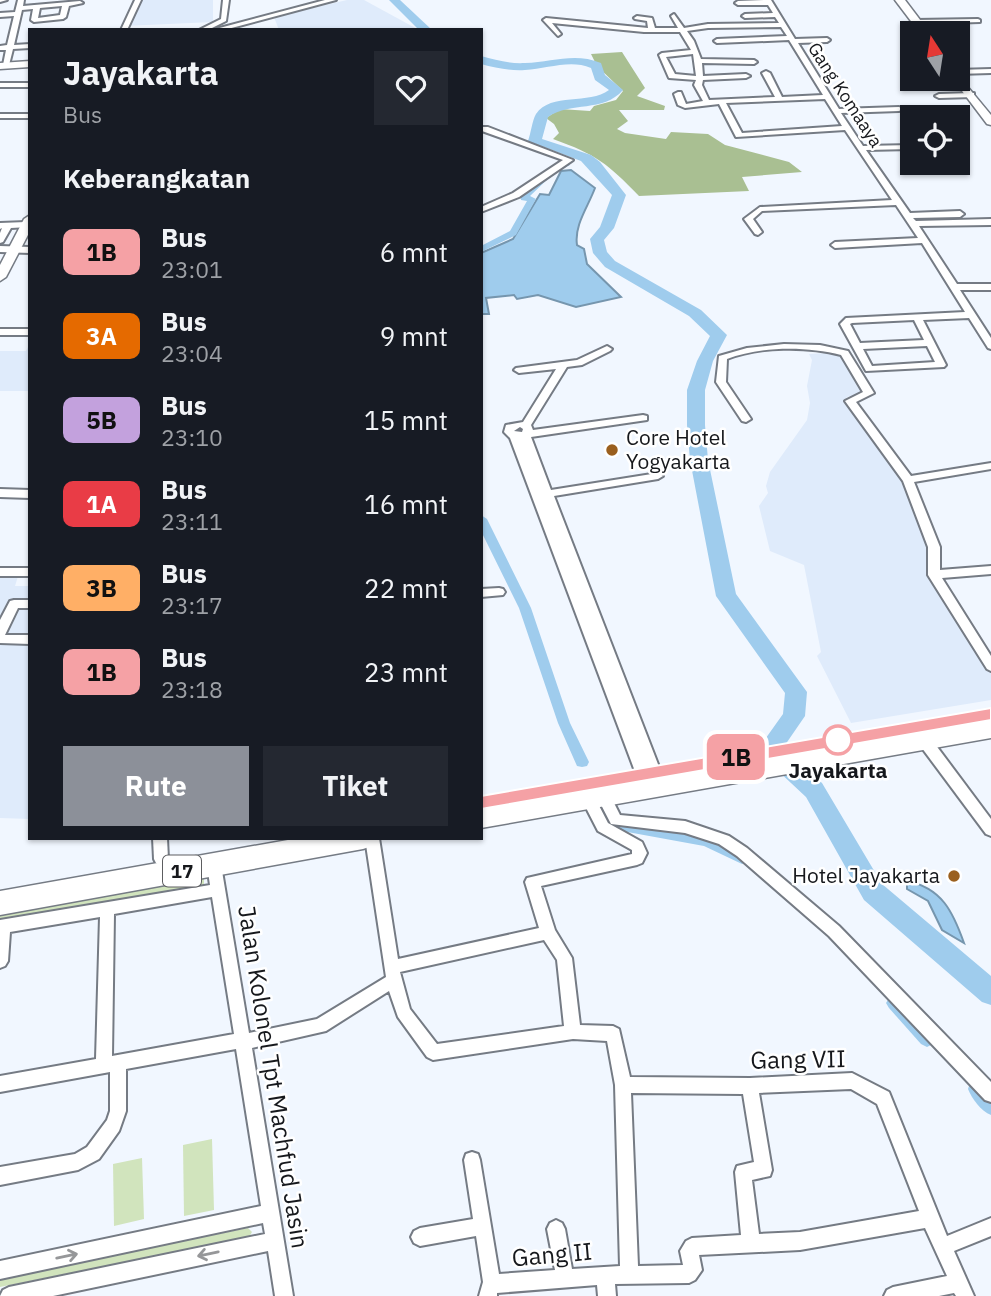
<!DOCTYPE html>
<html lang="id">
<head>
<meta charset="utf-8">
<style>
	:root { --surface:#171b24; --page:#242831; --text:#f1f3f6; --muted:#9ea1a6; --accent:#8c9099 }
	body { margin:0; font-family:"IBM Plex Sans",sans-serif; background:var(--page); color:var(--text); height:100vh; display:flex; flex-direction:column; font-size:26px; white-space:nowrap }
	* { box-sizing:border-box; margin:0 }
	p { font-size:23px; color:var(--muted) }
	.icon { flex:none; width:38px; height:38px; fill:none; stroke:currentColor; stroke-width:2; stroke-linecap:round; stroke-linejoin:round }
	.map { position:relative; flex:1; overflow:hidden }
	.sheet { position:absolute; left:28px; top:28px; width:455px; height:812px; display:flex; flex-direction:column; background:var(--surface); border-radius:0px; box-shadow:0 2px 5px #0004 }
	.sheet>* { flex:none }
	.badge { padding:0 14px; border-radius:10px; font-size:24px; line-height:46px }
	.needle { width:46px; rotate:348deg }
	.fabs { position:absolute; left:900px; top:21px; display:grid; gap:14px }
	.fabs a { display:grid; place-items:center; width:70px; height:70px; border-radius:0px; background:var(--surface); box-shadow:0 2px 5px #0004; font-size:35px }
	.map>.badge { position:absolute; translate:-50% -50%; box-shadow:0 0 0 4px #fff }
	h2 { padding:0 35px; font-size:26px; line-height:63px }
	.round { display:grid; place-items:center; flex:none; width:74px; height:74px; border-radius:0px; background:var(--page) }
	.overview { display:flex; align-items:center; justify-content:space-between; height:119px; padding:0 35px }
	h1 { font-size:33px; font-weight:700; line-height:52px }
	.action { display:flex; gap:14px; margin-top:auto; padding:14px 35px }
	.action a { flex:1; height:80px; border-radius:0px; background:var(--accent); color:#fff; font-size:28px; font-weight:700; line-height:80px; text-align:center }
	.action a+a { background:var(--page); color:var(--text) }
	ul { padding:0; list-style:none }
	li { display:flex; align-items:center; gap:21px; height:84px; padding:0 35px }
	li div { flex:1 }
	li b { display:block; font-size:26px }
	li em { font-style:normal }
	li .badge { min-width:77px; font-weight:700; text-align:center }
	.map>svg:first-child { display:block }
	.built { fill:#dfebfb }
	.green { fill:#d1e4bd }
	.forest { fill:#a9bf92 }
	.water { fill:#9fcced; stroke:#7696ae; stroke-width:2 }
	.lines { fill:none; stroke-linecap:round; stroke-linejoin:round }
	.canal { fill:#9fcced; fill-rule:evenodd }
	.river { fill:#9fcced; fill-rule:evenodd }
	.street-casing { stroke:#757b84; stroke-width:4 }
	.secondary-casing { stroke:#757b84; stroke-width:3 }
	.highway-casing { stroke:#757b84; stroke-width:3 }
	.street { fill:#fff; fill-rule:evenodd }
	.secondary { fill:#fff; fill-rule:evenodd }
	.highway { fill:#fff; fill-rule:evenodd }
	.oneway { stroke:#969799 }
	.line { fill:#f5a1a5; stroke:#fff; stroke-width:2 }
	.poi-dot { fill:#9a5f1e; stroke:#fff; stroke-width:2.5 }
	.stop-dot { fill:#fff; stroke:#f5a1a5; stroke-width:3.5 }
	.labels { text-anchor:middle; stroke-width:5; stroke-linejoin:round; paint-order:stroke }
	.far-street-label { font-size:18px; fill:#16181c; stroke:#fff }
	.shield { fill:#fff; stroke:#5c5d60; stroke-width:2 }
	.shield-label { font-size:19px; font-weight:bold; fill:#16181c }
	.poi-label { font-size:21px; fill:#16181c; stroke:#fff; text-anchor:start }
	.stop-label { font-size:21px; font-weight:bold; fill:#16181c; stroke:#fff }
	.near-street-label { font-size:24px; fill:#16181c; stroke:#fff }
</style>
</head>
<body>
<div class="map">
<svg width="991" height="1296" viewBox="0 0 991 1296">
	<rect width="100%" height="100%" fill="#f1f7ff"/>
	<g class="built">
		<polygon points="136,0 213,0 213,22 124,26"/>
		<polygon points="347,0 364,0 419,30 279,30 274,17"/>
		<polygon points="28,347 30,391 0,391 0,351 26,351"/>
		<polygon points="843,352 866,393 847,397 844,401 905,481 931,553 931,562 927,568 991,672 991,700 851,723 817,656 821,652 804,565 770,551 759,506 768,493 766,486 770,472 807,420 810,403 807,386 812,360 809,354"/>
		<polygon points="0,573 19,573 15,586 30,586 30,819 0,818"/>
	</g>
	<g class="green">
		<polygon points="204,878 204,885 0,920 0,914"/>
		<polygon points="212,1139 214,1210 184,1216 183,1145"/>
		<polygon points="142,1158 144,1219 114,1226 113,1164"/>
		<polygon points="248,1228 252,1232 249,1237 0,1287 0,1278"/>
	</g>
	<path class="forest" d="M622,52L645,88L637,96L665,106L664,110H619L628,121L617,129L625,133L666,139L671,132L708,134L725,145L789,162L802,172L742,177L749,191L639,196C607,163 597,155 553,139L559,133L554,124L546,118L560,109L590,111L594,106L616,100L623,91L597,66L591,54Z"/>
	<g class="water">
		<path d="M571,170L595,188C588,207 574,225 577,245L584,249L587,264L621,297L576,307L538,295L517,299L514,295L486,298L489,314H481V253L513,239L540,194L549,195L561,171Z"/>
		<path d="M907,881C942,888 953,912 964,943L942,930L928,901L907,889Z"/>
	</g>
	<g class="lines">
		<g class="canal">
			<polygon points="563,163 570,165 555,172 530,196 536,199 516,235 481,252 481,246 510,231 527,201 521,200 521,196 549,168"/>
			<polygon points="481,515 487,519 531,608 570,723 589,762 587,766 582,767 577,766 558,723 519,608 481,531"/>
			<polygon points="604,805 609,807 620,820 706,834 747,854 749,858 747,862 742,864 704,846 611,829 597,811 599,807"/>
			<polygon points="894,996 899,998 933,1034 935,1039 933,1044 927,1047 921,1044 889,1008 886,1003 889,998"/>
			<path d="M976,1081L982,1083L991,1094V1115C981,1111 972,1099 968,1089L970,1083Z"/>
		</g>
		<g class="river">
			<polygon points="389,0 400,0 432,30 419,30"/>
			<path d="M481,56C496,60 510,64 525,63C552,62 575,52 601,63L605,75L623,90C603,113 571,101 548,117L542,139L591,155L600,162L626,195L614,228L604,240L607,252L615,261L701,310L727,335L713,361L705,390V425L708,460L736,594L807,692L805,716L783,748L822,783L882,884L991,976V1005L982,1002L864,900L806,797L761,755L758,749L783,714L785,693L716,596L690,460L687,425V390L697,361L710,336L689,316L605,267L593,253L590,239L600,227L612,195L581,161L528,141C531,133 532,121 536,114C551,92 589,105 609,90L595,80L591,68C570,59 547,69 525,70C510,71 496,68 481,64Z"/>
		</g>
		<g class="street-casing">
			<g id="street">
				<polygon points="0,0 7,0 0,2"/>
				<path d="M18,0H24L23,6L80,1L83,3L69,6L66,17L63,19L34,22L31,20L33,9L22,10L14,45L30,44V48L13,49L9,65L6,67L3,65L6,50H0V46L7,45L14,16L0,17V13L15,12ZM62,6L60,15L38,18L40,8Z"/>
				<polygon points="135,0 141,0 127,30 121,30"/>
				<polygon points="223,0 229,0 226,21 208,30 199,30 221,19"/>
				<polygon points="325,0 336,0 224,30 212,30"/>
				<path d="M765,0H771L795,39L827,38L830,40L827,42L798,43L839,109L899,107L903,109L899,111L841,113L863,146L912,145V149L866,150L910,213L960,211L964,214L960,217L913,218L916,221L991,219V225L919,226L957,284H991V290H960L991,338V349L988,348L969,318L923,320L946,365L944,367L866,371L840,324L846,318L965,312L922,243L835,248L831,245L835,242L918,238L896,205L762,211L753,219L762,232L758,235L755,234L744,219L760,207L892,200L845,130L736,137L719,104L685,108L678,105L674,94L678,92H681L686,104L703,101L694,85L696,80L669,78L659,55L662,53L691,50L680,32H644L552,23L561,34L558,36L543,20L546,18L648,28L647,21L635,19L634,18L637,16L652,18L655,28H678L671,16L674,14L684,28L708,24L779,23L775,17L745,18L742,16L745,14L773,13L768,5H738L735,3L738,1ZM781,27L787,36L717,39L714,41L717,43L789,40L823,95L782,97L770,73L766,71L762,73L775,97L709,100L702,85L703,80L746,78L750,76L746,74L703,76L702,63L754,64L757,62L754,60L701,59L694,41L687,31L708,28ZM693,54L696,76L675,74L666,57ZM825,99L842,126L742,133L726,103ZM914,320L924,340L860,343L850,324L852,323ZM927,346L935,362L872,366L863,349Z"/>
				<polygon points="978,19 980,20 980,22 916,24 913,22 916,20"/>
				<polygon points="991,69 991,73 957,74 957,70"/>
				<rect x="0" y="83" width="30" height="4"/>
				<polygon points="971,93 974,93 974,97 939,98 935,96 939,94"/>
				<rect x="0" y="114" width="30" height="4"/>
				<polygon points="482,127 488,127 573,160 519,197 481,212 481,207 513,193 563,160 482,131"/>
				<polygon points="26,222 29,223 29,227 11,228 3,242 0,243 0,233 2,228 0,229 0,223"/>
				<polygon points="0,246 30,247 30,253 0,252"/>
				<rect x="0" y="329" width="30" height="6"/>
				<path d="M784,344L820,345L848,351L874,393L856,402L911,476L991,463V469L914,482L940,547V570L991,566V574L942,578L991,656V671L987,669L928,575V547L903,481L845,401L863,392L841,355C807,346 760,346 727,359L726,382L751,419L746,422L742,421L716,382L719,356L747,348Z"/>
				<path d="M607,346L612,349L610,351L582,365L567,367L531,425L533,430L643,415L647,416V420L531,437L551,490L658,473L663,476L658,479L554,496L661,772L659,776L654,777L649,775L643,779L638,778L636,774L510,438L504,432L506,425L523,422L556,369L519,373L514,370L516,368L577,360ZM520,427L523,429L522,432L514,431Z"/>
				<polygon points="0,489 30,490 30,498 0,497"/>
				<rect x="0" y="568" width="30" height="8"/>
				<polygon points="499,588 503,589 505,592 503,595 481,597 481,589"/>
				<polygon points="14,600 30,600 30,608 18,608 5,635 30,635 30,644 0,643 0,620 10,601"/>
				<polygon points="924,735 929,736 991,819 991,836 986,834 919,744 917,740 919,736"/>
				<polygon points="603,789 608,791 620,815 685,821 729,836 747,848 839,926 991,1082 991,1102 985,1100 829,936 737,856 719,844 685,833 611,824 596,795 598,791"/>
				<path d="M588,792L593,794L608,823L642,842L647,853L642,863L637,865L541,886L555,930L572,958L580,1025L613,1026L619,1029L630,1077L750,1078L852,1073L889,1092L947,1236L991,1218V1236L954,1251L974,1296H956L954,1293L939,1296H884L887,1290L893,1287L947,1276L925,1228L800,1250L699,1255L702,1270L695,1280L689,1283L615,1284L616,1296H598L597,1285L497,1293V1296H479L483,1282L476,1236L420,1246L414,1243L411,1237L414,1231L420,1228L473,1219L464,1160L466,1154L472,1152L478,1154L480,1160L499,1274L555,1270L547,1229L550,1223L556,1220L562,1223L565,1229L572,1269L620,1266L615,1085L607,1041L573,1039L433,1060L427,1057L398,1017L389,991L326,1031L252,1048L293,1296H275L268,1251L53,1296H0L3,1290L9,1287L265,1234L263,1223L0,1279V1261L261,1206L236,1049L126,1069V1111L119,1131L99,1159L78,1170L0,1185V1167L75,1154L87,1147L107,1120L110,1111V1072L0,1092V1076L96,1059L100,917L10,932L8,961L5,966L0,968V920L210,885L207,865L209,861L214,859L219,861L221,865L249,1033L317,1019L386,977L365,838H379L398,959L539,928L525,882L527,878L632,854V850L598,831L581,798L583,794ZM212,897L234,1034L112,1056L114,914ZM544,940L557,960L564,1026L437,1044L410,1009L400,972ZM851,1089L877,1104L919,1211L800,1232L759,1234L752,1180L770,1176L772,1170L759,1093ZM631,1093L743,1094L754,1162L737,1166L735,1172L741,1235L692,1238L686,1241L680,1251L683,1265L638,1266Z"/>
				<polygon points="153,838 167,838 168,859 166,863 161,865 156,863 154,859"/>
			</g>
		</g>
		<g class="secondary-casing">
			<g id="secondary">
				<polygon points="895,0 905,0 930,33 920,33"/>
				<polygon points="30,61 30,67 0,69 0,63"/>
				<polygon points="957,74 991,115 991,125 987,124 953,79 957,79"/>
				<polygon points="30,215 30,231 6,277 0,281 0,265 24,219"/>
			</g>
		</g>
		<g class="highway-casing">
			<g id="highway">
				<polygon points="991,720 991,738 481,828 481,806"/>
				<polygon points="299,838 376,838 372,846 363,849 0,915 0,891"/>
			</g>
		</g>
		<use href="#street" class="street"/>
		<use href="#secondary" class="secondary"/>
		<use href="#highway" class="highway"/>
	</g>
	<defs><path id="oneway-shaft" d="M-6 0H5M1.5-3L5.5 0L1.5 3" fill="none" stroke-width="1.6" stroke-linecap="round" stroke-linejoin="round" transform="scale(1.75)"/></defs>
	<g class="oneway">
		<use href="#oneway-shaft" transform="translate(208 1254) rotate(168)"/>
		<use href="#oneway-shaft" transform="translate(67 1256) rotate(-12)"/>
	</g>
	<polygon class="line" points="991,708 991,720 481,809 474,802 481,796"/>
	<g class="poi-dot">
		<circle cx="612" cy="450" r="7"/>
		<circle cx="954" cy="876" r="7"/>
	</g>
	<circle class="stop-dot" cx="838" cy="740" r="14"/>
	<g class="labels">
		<g class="far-street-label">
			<text transform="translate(845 95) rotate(57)" y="6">Gang Komaaya</text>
		</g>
		<rect class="shield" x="163" y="855.5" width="38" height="31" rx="5"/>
		<g class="shield-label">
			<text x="182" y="878">17</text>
		</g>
		<g class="poi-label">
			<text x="626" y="445">Core Hotel<tspan x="626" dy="24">Yogyakarta</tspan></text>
			<text x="940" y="883" text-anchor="end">Hotel Jayakarta</text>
		</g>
		<g class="stop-label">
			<text x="838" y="778">Jayakarta</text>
		</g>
		<g class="near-street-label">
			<text transform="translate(798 1060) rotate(-1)" y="8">Gang VII</text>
			<text transform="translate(273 1077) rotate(81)" y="8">Jalan Kolonel Tpt Machfud Jasin</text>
			<text transform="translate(552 1255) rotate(-5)" y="8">Gang II</text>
		</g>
	</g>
</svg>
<div class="fabs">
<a><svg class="needle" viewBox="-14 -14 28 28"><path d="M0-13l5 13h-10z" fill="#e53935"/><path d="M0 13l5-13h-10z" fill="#9ea1a6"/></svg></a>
<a><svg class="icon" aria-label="locate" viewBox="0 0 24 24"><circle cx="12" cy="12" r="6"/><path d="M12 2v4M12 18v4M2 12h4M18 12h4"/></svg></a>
</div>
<b class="badge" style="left:736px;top:757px;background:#f5a1a5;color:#111">1B</b>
<section class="sheet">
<div class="overview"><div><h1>Jayakarta</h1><p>Bus</p></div><a class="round"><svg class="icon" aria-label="heart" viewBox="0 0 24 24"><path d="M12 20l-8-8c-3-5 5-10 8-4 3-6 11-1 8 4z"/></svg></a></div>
<h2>Keberangkatan</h2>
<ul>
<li><span class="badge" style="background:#f5a1a5;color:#111">1B</span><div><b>Bus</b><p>23:01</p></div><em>6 mnt</em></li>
<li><span class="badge" style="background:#e56a00;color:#fff">3A</span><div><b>Bus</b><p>23:04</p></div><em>9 mnt</em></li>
<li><span class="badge" style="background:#c3a1dd;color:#111">5B</span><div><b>Bus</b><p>23:10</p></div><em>15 mnt</em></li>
<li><span class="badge" style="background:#e93c46;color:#fff">1A</span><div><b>Bus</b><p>23:11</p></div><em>16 mnt</em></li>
<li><span class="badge" style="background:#ffaf66;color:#111">3B</span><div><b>Bus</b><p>23:17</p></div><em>22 mnt</em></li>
<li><span class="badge" style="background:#f5a1a5;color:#111">1B</span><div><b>Bus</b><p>23:18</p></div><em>23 mnt</em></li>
</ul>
<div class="action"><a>Rute</a><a>Tiket</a></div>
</section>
</div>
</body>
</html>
